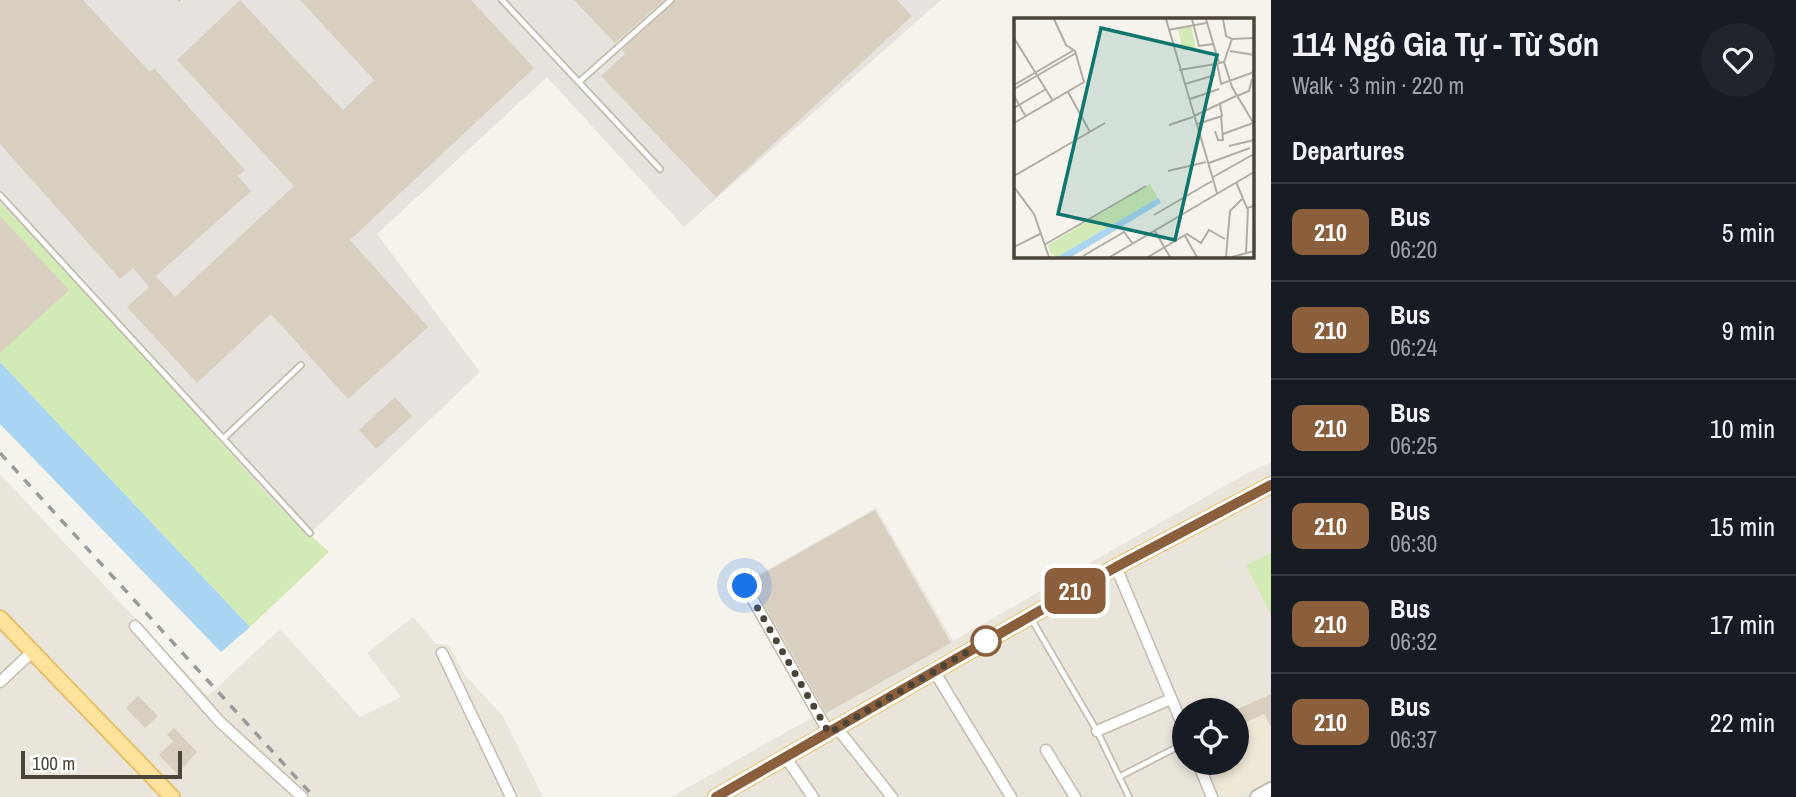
<!DOCTYPE html>
<html lang="en">
<head>
<meta charset="utf-8">
<style>
	:root { --surface:#171b24; --page:#20242c; --text:#f1f3f6; --muted:#9ea1a6; --line:#363941 }
	body { margin:0; font-family:"Archivo Narrow",sans-serif; background:var(--page); color:var(--text); height:100vh; display:flex; flex-direction:column; font-size:26px; white-space:nowrap }
	* { box-sizing:border-box; margin:0 }
	p { font-size:23px; color:var(--muted) }
	.icon { flex:none; width:38px; height:38px; fill:none; stroke:currentColor; stroke-width:2; stroke-linecap:round; stroke-linejoin:round }
	.map { position:relative; flex:1; overflow:hidden }
	.drawer { display:flex; flex-direction:column; background:var(--surface); width:525px }
	.drawer>* { flex:none }
	.badge { padding:0 14px; border-radius:10px; font-size:24px; line-height:46px }
	.buttons { position:absolute; left:1172px; top:698px; display:grid; gap:14px }
	.buttons a { display:grid; place-items:center; width:77px; height:77px; border-radius:50%; background:var(--surface); box-shadow:0 4px 10px #0003; font-size:35px }
	.scale { position:absolute; left:21px; bottom:18px; width:161px; box-sizing:border-box; padding-left:7px; border:4px solid #4b4439; border-top:0; font-size:19px; line-height:24px; white-space:nowrap; color:#4b4439; -webkit-text-stroke:5px #fff; paint-order:stroke }
	.you { position:absolute; width:35px; height:35px; margin:-18px; border:5px solid #fff; border-radius:50%; background:#1a73e8; box-shadow:0 0 0 10px #1a73e833 }
	.map>.badge { position:absolute; translate:-50% -50%; box-shadow:0 0 0 4px #fff }
	h2 { padding:0 21px; font-size:26px; line-height:63px }
	.round { display:grid; place-items:center; flex:none; width:74px; height:74px; border-radius:37px; background:var(--page) }
	.head { display:flex; align-items:center; justify-content:space-between; height:119px; padding:0 21px }
	h1 { font-size:33px; font-weight:700; line-height:52px }
	ul { padding:0; list-style:none }
	li { display:flex; align-items:center; gap:21px; height:98px; padding:0 21px; border-top:2px solid var(--line) }
	li div { flex:1 }
	li b { display:block; font-size:26px }
	li em { font-style:normal }
	li .badge { min-width:77px; font-weight:700; text-align:center }
	main { display:flex; flex:1; min-height:0 }
	.map>svg:first-child { display:block }
	.residential { fill:#eae5da; fill-rule:evenodd }
	.industrial { fill:#e6e2dd }
	.education { fill:#efe8d6 }
	.green { fill:#d2eab5 }
	.water { fill:#a9d4f2 }
	.building { fill:#d8cfc1 }
	.lines { fill:none; stroke-linecap:round; stroke-linejoin:round }
	.service-casing { stroke:#c2bbae; stroke-width:8 }
	.minor-casing { stroke:#c2bbae; stroke-width:13 }
	.tertiary-casing { stroke:#c2bbae; stroke-width:16 }
	.primary-casing { stroke:#e6c16a; stroke-width:18 }
	.path { stroke:#c4b79f; stroke-width:2; stroke-dasharray:3.5 3.5; stroke-linecap:butt }
	.service { stroke:#fff; stroke-width:4.5 }
	.minor { stroke:#fff; stroke-width:10 }
	.tertiary { stroke:#fff; stroke-width:12 }
	.primary { stroke:#ffe39c; stroke-width:14 }
	.rail { stroke:#9a9a9a; stroke-width:3.5; stroke-dasharray:9 9; stroke-linecap:butt }
	.line-casing { stroke:#fff; stroke-width:16 }
	.line { stroke:#8b5e3c; stroke-width:10 }
	.walk { stroke:#4b4439; stroke-width:7; stroke-dasharray:0 12.6 }
	.stop-dot { fill:#fff; stroke:#8b5e3c; stroke-width:3.5 }
	.inset-road { fill:none; stroke:#b2ada4; stroke-width:2 }
	.view { fill:#0f766e; fill-opacity:0.15; stroke:#0f766e; stroke-width:3.5 }
	.inset-edge { fill:none; stroke:#4b4439; stroke-width:3.5 }
</style>
</head>
<body>
<main>
<div class="map">
<svg width="1271" height="797" viewBox="0 0 1271 797">
	<rect width="100%" height="100%" fill="#f6f3ec"/>
	<g class="residential">
		<path d="M1271,462V797H671L815,716L738,586L876,508L953,641L1244,475ZM1185,710H1237V763H1185Z"/>
		<polygon points="0,474 208,696 280,629 360,717 401,697 367,653 413,617 436,644 449,645 464,674 503,716 543,797 0,797"/>
	</g>
	<polygon class="industrial" points="0,0 941,0 684,227 547,77 377,234 480,372 301,542 0,212"/>
	<polygon class="education" points="1271,693 1271,779 1234,797 1223,797 1207,763 1237,763 1237,710 1231,710"/>
	<g class="green">
		<polygon points="0,203 66,269 276,504 329,552 250,627 0,362"/>
		<polygon points="1271,553 1271,615 1246,565"/>
	</g>
	<polygon class="water" points="0,362 250,627 221,652 0,424"/>
	<g class="building">
		<polygon points="0,0 83,0 150,72 154,68 245,170 238,176 251,191 156,276 175,297 294,186 177,60 240,0 343,110 374,80 300,0 471,0 534,68 350,240 428,327 348,399 271,314 197,383 127,307 149,287 133,268 120,279 0,144"/>
		<polygon points="574,0 664,0 615,43"/>
		<polygon points="676,0 897,0 912,16 716,197 601,76 625,54 622,50"/>
		<polygon points="0,216 69,290 0,353"/>
		<polygon points="395,397 412,416 376,449 359,430"/>
		<polygon points="875,510 951,643 826,713 750,581"/>
		<polygon points="1271,694 1271,727 1264,714 1237,726 1237,709"/>
		<polygon points="138,696 158,716 145,728 126,708"/>
		<polygon points="174,728 197,752 177,774 159,755 173,741 167,735"/>
	</g>
	<g class="lines">
		<g class="service-casing">
			<g id="service">
				<polyline points="502,0 660,169"/>
				<polyline points="579,82 671,0"/>
				<polyline points="0,195 310,533"/>
				<polyline points="224,438 301,365"/>
				<polyline points="1032,620 1097,731 1129,797"/>
				<polyline points="1119,777 1185,743"/>
			</g>
		</g>
		<g class="minor-casing">
			<g id="minor">
				<polyline points="1116,567 1185,731"/>
				<polyline points="745,586 829,733"/>
				<polyline points="135,626 220,722 302,797"/>
				<polyline points="442,653 511,797"/>
				<polyline points="934,671 1011,797"/>
				<polyline points="0,682 32,652"/>
				<polyline points="837,728 892,797"/>
				<polyline points="1097,731 1171,699"/>
				<polyline points="1046,750 1075,797"/>
				<polyline points="786,758 813,797"/>
				<polyline points="1198,763 1212,797"/>
			</g>
		</g>
		<g class="tertiary-casing">
			<polyline id="tertiary" points="1257,797 1271,789"/>
		</g>
		<g class="primary-casing">
			<g id="primary">
				<polyline points="0,618 172,797"/>
				<polyline points="716,797 1116,567 1271,485"/>
			</g>
		</g>
		<polyline class="path" points="179,0 180,1"/>
		<use href="#service" class="service"/>
		<use href="#minor" class="minor"/>
		<use href="#tertiary" class="tertiary"/>
		<use href="#primary" class="primary"/>
		<polyline class="rail" points="0,453 314,797"/>
	</g>
	<g class="lines">
		<g class="line-casing">
			<polyline id="line" points="716,797 1116,567 1271,485"/>
		</g>
		<use href="#line" class="line"/>
		<polyline class="walk" points="745,586 829,733 986,641"/>
	</g>
	<circle class="stop-dot" cx="986" cy="641" r="14"/>
	<g transform="translate(1014 18)">
		<rect width="240" height="240" fill="#f6f3ec"/>
		<path d="M177,8L182,30L169,33L164,11ZM136,166L144,180L43,239L36,235L34,227Z" fill="#d2eab5"/>
		<path d="M144,180L147,185L57,239H43Z" fill="#a9d4f2"/>
		<path class="inset-road" d="M152,1L203,175M178,1L185,28L199,26M192,1L205,45L210,44L218,69L240,106M209,1L212,18L218,21M154,12L192,5M0,20L39,83M218,21L240,20M216,33L240,37M210,44L218,21M203,45L207,66L240,54M165,52L202,46M171,66L201,57M0,67L60,32M0,71L62,35M54,74L76,114M0,78L12,99M223,78L235,73L238,61M176,81L205,71M0,90L32,71M180,98L222,78M0,105L70,64L61,33L52,27L40,1M183,106L208,98L206,86M155,107L179,99M201,113L204,122H209L207,98M209,116L239,105M215,128L240,122M195,145L236,130M154,153L192,144M0,158L91,105M199,159L240,136M222,164L233,190L240,188M0,169L20,196L35,239M140,197L198,163M141,213L156,239M171,218L183,239M30,227L132,168M0,229L26,216M232,235L234,191M69,238L110,214L119,226M96,239L240,154M134,239L173,216L187,225L195,212L211,221M212,239L216,193L228,181M218,239L240,233"/>
		<path class="view" d="M87,10L203,37L161,222L44,196Z"/>
		<rect width="240" height="240" class="inset-edge"/>
	</g>
</svg>
<div class="buttons">
<a><svg class="icon" aria-label="locate" viewBox="0 0 24 24"><circle cx="12" cy="12" r="6"/><path d="M12 2v4M12 18v4M2 12h4M18 12h4"/></svg></a>
</div>
<div class="scale">100 m</div>
<div class="you" style="left:745px;top:586px"></div>
<b class="badge" style="left:1075px;top:591px;background:#8b5e3c;color:#fff">210</b>
</div>
<section class="drawer">
<div class="head"><div><h1>114 Ngô Gia Tự - Từ Sơn</h1><p>Walk · 3 min · 220 m</p></div><a class="round"><svg class="icon" aria-label="heart" viewBox="0 0 24 24"><path d="M12 20l-8-8c-3-5 5-10 8-4 3-6 11-1 8 4z"/></svg></a></div>
<h2>Departures</h2>
<ul>
<li><span class="badge" style="background:#8b5e3c;color:#fff">210</span><div><b>Bus</b><p>06:20</p></div><em>5 min</em></li>
<li><span class="badge" style="background:#8b5e3c;color:#fff">210</span><div><b>Bus</b><p>06:24</p></div><em>9 min</em></li>
<li><span class="badge" style="background:#8b5e3c;color:#fff">210</span><div><b>Bus</b><p>06:25</p></div><em>10 min</em></li>
<li><span class="badge" style="background:#8b5e3c;color:#fff">210</span><div><b>Bus</b><p>06:30</p></div><em>15 min</em></li>
<li><span class="badge" style="background:#8b5e3c;color:#fff">210</span><div><b>Bus</b><p>06:32</p></div><em>17 min</em></li>
<li><span class="badge" style="background:#8b5e3c;color:#fff">210</span><div><b>Bus</b><p>06:37</p></div><em>22 min</em></li>
</ul>
</section>
</main>
</body>
</html>
